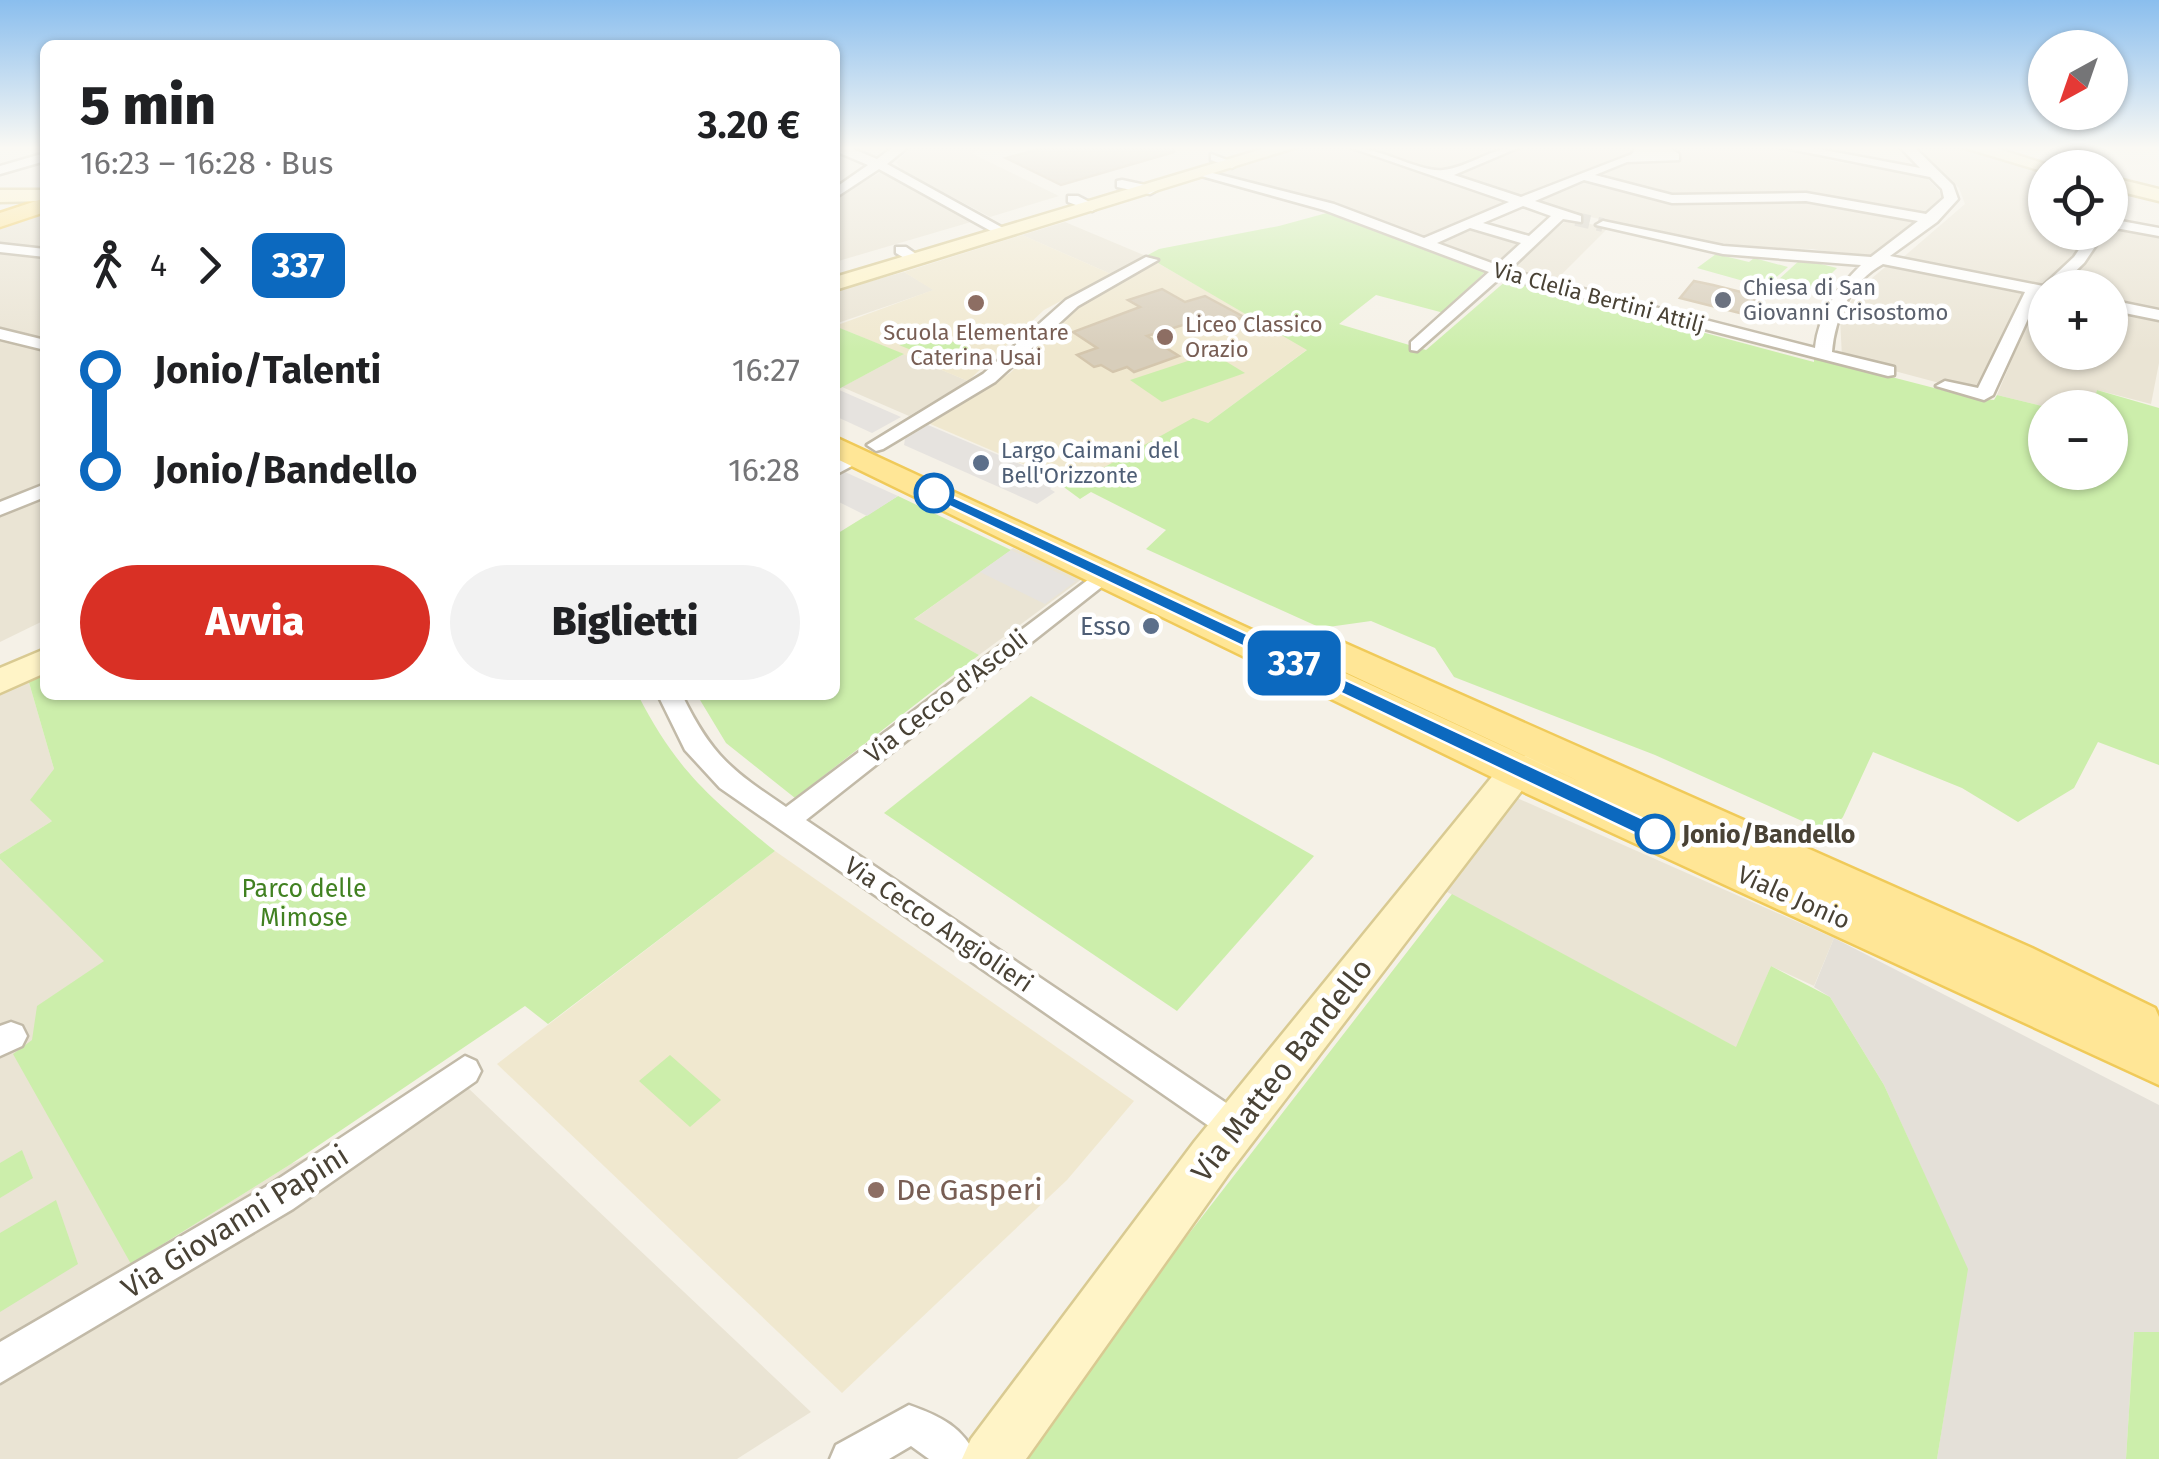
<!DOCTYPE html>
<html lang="it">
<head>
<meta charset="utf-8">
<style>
	:root { --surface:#fff; --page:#f2f2f2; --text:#202124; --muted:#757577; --accent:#d93025 }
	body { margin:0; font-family:"Fira Sans",sans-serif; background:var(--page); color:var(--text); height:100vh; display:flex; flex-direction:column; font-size:38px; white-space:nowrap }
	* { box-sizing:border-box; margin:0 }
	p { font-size:32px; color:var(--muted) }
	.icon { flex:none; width:55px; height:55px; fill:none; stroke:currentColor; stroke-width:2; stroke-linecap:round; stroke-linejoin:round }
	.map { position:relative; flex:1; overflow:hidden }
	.sheet { position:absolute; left:40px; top:40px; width:800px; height:660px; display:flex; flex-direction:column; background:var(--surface); border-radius:15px; box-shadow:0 2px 8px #0004 }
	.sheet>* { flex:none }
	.badge { padding:0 20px; border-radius:15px; font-size:35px; line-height:65px }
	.needle { width:65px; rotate:220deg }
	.fabs { position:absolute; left:2028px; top:30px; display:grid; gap:20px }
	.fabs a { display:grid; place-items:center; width:100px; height:100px; border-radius:50%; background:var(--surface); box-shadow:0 2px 8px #0004; font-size:50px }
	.map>.badge { position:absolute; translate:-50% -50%; box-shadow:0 0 0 5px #fff }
	.legs { display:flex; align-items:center; gap:15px; height:110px; padding:0 40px; font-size:32px }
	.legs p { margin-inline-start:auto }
	.headline { display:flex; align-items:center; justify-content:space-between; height:170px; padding:0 40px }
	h1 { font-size:55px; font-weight:800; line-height:75px }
	.primary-button { display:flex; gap:20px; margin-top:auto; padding:20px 40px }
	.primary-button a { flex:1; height:115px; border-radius:60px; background:var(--accent); color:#fff; font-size:40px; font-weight:800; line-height:115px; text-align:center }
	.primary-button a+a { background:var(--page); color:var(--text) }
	ul { padding:0 40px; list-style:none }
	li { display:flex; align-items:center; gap:35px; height:100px; font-size:38px }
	li i { display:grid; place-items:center; width:15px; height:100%; margin:0 12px; background:currentColor }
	li i::after { content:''; width:25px; height:25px; margin:-12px; border:8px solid; border-radius:50%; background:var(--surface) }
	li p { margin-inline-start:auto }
	li:first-child i { background:linear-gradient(#0000 50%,currentColor 0) }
	li:last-child i { background:linear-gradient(currentColor 50%,#0000 0) }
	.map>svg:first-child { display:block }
	.residential { fill:#eae4d4 }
	.industrial { fill:#e4e0d8 }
	.education { fill:#f0e8cf }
	.green { fill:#cceeab }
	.parking { fill:#e6e3df }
	.building { fill:#d8cebb; stroke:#d4c6ad; stroke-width:2.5 }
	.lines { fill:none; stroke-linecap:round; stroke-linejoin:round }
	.street-tunnel { stroke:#d3cec3; stroke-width:14; stroke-dasharray:14 8; stroke-linecap:butt }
	.street-casing { stroke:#c2baa8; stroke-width:5 }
	.secondary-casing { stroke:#d9ca92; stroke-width:5 }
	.primary-casing { stroke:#f0ca59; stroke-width:5 }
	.street { fill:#fff; fill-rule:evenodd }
	.secondary { fill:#fff4c7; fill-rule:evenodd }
	.primary { fill:#ffe696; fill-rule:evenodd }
	.line-1 { fill:#0c69bf; stroke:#fff; stroke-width:2.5 }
	.worship-dot { fill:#6b7280; stroke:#fff; stroke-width:4 }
	.education-dot { fill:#8d6e63; stroke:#fff; stroke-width:4 }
	.service-dot { fill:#5c6f8a; stroke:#fff; stroke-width:4 }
	.stop-1-dot { fill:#fff; stroke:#0c69bf; stroke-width:5 }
	.labels { text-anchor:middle; stroke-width:9; stroke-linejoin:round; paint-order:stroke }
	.far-worship-label { font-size:22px; fill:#5b616d; stroke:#fff; text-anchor:start }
	.far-street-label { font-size:22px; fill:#494235; stroke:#fff }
	.far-education-label { font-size:22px; fill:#785e54; stroke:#fff; text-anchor:start }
	.far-service-label { font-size:22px; fill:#4e5e75; stroke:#fff; text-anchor:start }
	.service-label { font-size:25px; fill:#4e5e75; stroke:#fff; text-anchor:end }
	.street-label { font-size:25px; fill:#494235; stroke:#fff }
	.stop-label { font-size:25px; font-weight:bold; fill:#494235; stroke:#fff; text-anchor:start }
	.park-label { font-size:25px; fill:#418121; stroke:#fff }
	.near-street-label { font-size:30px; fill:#494235; stroke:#fff }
	.near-education-label { font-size:30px; fill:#785e54; stroke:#fff; text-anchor:start }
</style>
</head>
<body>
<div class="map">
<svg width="2159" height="1459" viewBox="0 0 2159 1459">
	<rect width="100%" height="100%" fill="#f5f1e7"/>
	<g class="residential">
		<polygon points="912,147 981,147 973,154 1059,196 990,217 903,171 896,162"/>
		<polygon points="1305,147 1347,147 1511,205 1422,240 1330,203 1220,173"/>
		<polygon points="1368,147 1498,147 1440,171"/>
		<polygon points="1524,147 1641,147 1518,198 1452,177"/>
		<polygon points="1664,147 1780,147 1836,162 1924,175 1944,196 1924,214 1793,193 1666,197 1593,176 1625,163 1642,159 1666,163 1683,157"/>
		<polygon points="1914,147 1959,147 2045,170 2045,232 2092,233 2090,237 2046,287 1900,260 1965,204 1959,188"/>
		<polygon points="881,172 971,222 835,262 835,198"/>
		<polygon points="1585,180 1675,202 1789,200 1840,204 1920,219 1868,258 1812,249 1730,247 1530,204"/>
		<polygon points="31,213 45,214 45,620 0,642 0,222"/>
		<polygon points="1568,219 1608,228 1554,282 1508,269"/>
		<polygon points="1065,222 1146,256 1111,274 1022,235"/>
		<polygon points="2110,225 2159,235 2159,312 2110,302 2110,288 2061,288 2103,233 2110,232"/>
		<polygon points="1464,229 1518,244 1493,266 1427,243"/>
		<polygon points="1890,263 2025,290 1977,393 1842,357 1840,318 1859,289"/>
		<polygon points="904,272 934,290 835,324 835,291"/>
		<polygon points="2040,293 2045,294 2045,352 2110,352 2110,308 2159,318 2159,363 2151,404 2097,390 2092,408 2046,407 1997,395"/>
		<polygon points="904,354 968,381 909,416 842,387"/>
		<polygon points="1013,548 1082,579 979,655 913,620"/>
		<polygon points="28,679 54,769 52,821 0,854 0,690"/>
		<polygon points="1508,794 1834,938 1814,986 1771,966 1737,1048 1436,886"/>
		<polygon points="0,859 105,961 38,1006 131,1264 291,1164 467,1087 811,1412 737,1459 0,1459"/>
	</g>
	<polygon class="industrial" points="1834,938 2159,1105 2159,1332 2134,1332 2126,1459 1937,1459 1967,1269 1884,1085 1830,997 1814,987"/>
	<g class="education">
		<polygon points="1022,235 1111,274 1044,310 968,381 835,326 933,290 904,272"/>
		<polygon points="1156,262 1308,349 1208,423 1067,483 928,423 1010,373 1036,349 1053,325 1081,303"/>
		<polygon points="775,851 1134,1101 1067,1180 842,1393 497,1064"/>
	</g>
	<g class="green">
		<polygon points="1334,211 1486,271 1444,313 1376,295 1339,324 1426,350 1507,280 1814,362 1814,357 1973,398 1994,400 1997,395 2046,407 2045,472 2110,472 2110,408 2092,407 2097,390 2159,408 2159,765 2098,742 2074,788 2018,822 1962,788 1873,752 1843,817 1829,833 1655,755 1454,677 1435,648 1371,621 1321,628 1146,549 1166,530 1091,492 1080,499 1061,485 1101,469 1193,418 1208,423 1307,350 1146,256 1159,249 1279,226"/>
		<polygon points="1716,254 1749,262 1754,258 1788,267 1765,287 1697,268"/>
		<polygon points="1801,259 1837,268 1815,290 1778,280"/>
		<polygon points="835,326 904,354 835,391"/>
		<polygon points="926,331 974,350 947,365 899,345"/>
		<polygon points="1212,353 1245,373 1162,402 1130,380"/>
		<polygon points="898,496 1011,550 914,619 979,655 795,798 726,743 697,695 835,695 835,535"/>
		<path d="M45,671V695H638C677,771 710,798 775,851L548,1024L525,1006L291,1164L131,1264L13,1054L32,1040L37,1006L104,961L0,859V854L52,821L30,800L54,769L28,679Z"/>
		<polygon points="1031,696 1314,856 1177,1011 884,813"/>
		<polygon points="1452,894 1736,1047 1771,966 1830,997 1884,1085 1968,1269 1937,1459 1020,1459 1105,1342"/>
		<polygon points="670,1055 721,1100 690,1127 639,1081"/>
		<polygon points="22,1150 33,1178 0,1198 0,1163"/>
		<polygon points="56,1200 78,1264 0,1312 0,1233"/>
		<polygon points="2134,1332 2159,1332 2159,1459 2126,1459"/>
	</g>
	<g class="parking">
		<polygon points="837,389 901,417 872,433 835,416"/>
		<polygon points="928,425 1060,481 1050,489 1055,492 1037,504 904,445 905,439"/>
		<polygon points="845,472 898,496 867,516 835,500 835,478"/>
		<polygon points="1011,550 1075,581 1076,581 1045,604 980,572"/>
	</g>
	<g class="building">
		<polygon points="1047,147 1174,147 1174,152 1061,185 1006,158"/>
		<polygon points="1694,281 1713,285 1761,297 1748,315 1680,298"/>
		<polygon points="1162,289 1185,302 1205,296 1244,317 1213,328 1199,320 1147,336 1179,356 1134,372 1127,367 1113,372 1101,365 1094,367 1077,355 1097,348 1073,332 1140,307 1128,300"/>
	</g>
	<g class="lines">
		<polyline class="street-tunnel" points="1576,219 1603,225"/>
		<g class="street-casing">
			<g id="street">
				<polygon points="835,147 848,147 877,159 893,147 908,147 887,164 1012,233 1000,236 879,169 835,198 835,188 868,165 835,151"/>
				<path d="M1349,147C1379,147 1421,173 1443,170C1470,167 1491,147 1520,147L1454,175L1521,197L1632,154L1636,147H1668L1679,154V160L1627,162L1595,175L1672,195L1806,193L1926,214L1944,198L1942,189L1930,177L1780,147H1808L1920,168L1900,147H1914L1953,185L1958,199L1937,222L1890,256L2043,286L2074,257L2091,232H2105L2084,263L2058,288H2045V296L2039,295L1993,395L1984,400L1936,386L1945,381L1978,388L2025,292L1883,264C1851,281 1835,317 1832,352L1894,367V375L1888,376L1501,277L1417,351L1411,350V342L1489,272L1324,210L1194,174L1201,170L1334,204L1424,238L1509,202ZM1584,180L1672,203L1806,201L1918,221L1871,257L1723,246L1603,221L1596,225L1723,254L1861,265C1837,289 1819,313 1815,348L1509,270L1563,219L1581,222V216L1535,201ZM1523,206L1551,216L1529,236L1483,223ZM1470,228L1521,243L1497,265L1437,243Z"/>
				<polygon points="45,153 45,161 0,174 0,166"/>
				<polygon points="1211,154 1238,164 1232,168 1211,160"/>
				<polygon points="1122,180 1155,187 1157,190 1150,194 1117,187 1117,181"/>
				<polygon points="1068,196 1078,196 1099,207 1092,211 1068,202"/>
				<polygon points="2110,219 2159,228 2159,236 2110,227"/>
				<polygon points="0,244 45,249 45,257 0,252"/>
				<polygon points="896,247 906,247 923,259 911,262 896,253"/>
				<polygon points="1146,257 1158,260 1078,306 995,382 883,449 876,451 867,445 983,374 1066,300"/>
				<polygon points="2110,300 2159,310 2159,320 2110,310"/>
				<polygon points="0,329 45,340 45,350 0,339"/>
				<polygon points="856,450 866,456 863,460 835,475 835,461"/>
				<polygon points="45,484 45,497 0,515 0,502"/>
				<path d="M1105,567L1116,573L1113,578L806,820L1247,1117L1252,1128L1247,1139L1235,1144L720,788L685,750L658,695H682C712,756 731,770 786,807Z"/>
				<polygon points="11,1022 22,1026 27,1036 22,1046 0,1056 0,1026"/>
				<polygon points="465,1056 476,1061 481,1071 476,1081 293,1209 0,1383 0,1342 269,1185"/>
				<path d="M909,1405C940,1416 964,1427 977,1459H929L911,1446L889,1459H830L836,1445Z"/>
			</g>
		</g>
		<g class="secondary-casing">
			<g id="secondary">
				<polygon points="1269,147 1297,147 835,290 835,277"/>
				<polygon points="1962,147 1992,147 2058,168 2045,168 2045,172"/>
				<polygon points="2110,177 2159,189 2159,201 2110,189"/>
				<polygon points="0,190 43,190 45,201 0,202"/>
				<polygon points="45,649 45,673 0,693 0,668"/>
				<polygon points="1544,751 1557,755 1562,764 1557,773 1529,781 1229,1173 1026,1459 962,1459 971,1439 1195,1141 1504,762"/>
			</g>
		</g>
		<g class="primary-casing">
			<g id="primary">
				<polygon points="45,198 45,212 0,227 0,213"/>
				<polygon points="835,437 1587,785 1287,645 1282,637 1287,629 1313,629 2032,948 2155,1008 2159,1017 2159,1085 1502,782 835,458"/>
			</g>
		</g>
		<use href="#street" class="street"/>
		<use href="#secondary" class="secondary"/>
		<use href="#primary" class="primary"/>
	</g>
	<linearGradient id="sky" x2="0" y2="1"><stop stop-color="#8abeee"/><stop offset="0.42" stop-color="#faf9f4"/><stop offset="1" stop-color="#faf9f4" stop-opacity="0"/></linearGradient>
	<rect width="2159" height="352" fill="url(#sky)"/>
	<polygon class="line-1" points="934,488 1663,828 1666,834 1663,839 1647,839 928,496 928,489"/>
	<circle class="worship-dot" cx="1723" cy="300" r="10"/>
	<g class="education-dot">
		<circle cx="976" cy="303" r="10"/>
		<circle cx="1165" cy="337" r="10"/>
		<circle cx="876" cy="1190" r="10"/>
	</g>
	<g class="service-dot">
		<circle cx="981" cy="463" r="10"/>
		<circle cx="1151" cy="626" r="10"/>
	</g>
	<g class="stop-1-dot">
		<circle cx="934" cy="493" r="18"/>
		<circle cx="1655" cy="834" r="18"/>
	</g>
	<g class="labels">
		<g class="far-worship-label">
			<text x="1743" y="295">Chiesa di San<tspan x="1743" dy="25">Giovanni Crisostomo</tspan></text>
		</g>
		<g class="far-street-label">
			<text transform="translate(1599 297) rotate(15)" y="8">Via Clelia Bertini Attilj</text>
		</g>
		<g class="far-education-label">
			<text x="1185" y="332">Liceo Classico<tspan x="1185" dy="25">Orazio</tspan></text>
			<text x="976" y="340" text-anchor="middle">Scuola Elementare<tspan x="976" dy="25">Caterina Usai</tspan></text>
		</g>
		<g class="far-service-label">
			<text x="1001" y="458">Largo Caimani del<tspan x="1001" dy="25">Bell'Orizzonte</tspan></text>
		</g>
		<g class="service-label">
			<text x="1131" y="635">Esso</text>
		</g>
		<g class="street-label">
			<text transform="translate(946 696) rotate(-38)" y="9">Via Cecco d'Ascoli</text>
			<text transform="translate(1794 897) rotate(24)" y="9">Viale Jonio</text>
			<text transform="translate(939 924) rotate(34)" y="9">Via Cecco Angiolieri</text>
		</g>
		<g class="stop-label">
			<text x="1682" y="843">Jonio/Bandello</text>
		</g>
		<g class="park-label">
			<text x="304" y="897">Parco delle<tspan x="304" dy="29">Mimose</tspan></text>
		</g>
		<g class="near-street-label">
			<text transform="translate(1282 1070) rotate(-52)" y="10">Via Matteo Bandello</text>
			<text transform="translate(235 1222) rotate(-32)" y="10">Via Giovanni Papini</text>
		</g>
		<g class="near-education-label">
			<text x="896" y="1200">De Gasperi</text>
		</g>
	</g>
</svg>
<div class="fabs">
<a><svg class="needle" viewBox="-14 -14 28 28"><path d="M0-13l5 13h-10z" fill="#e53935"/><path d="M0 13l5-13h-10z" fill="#757577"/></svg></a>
<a><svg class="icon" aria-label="locate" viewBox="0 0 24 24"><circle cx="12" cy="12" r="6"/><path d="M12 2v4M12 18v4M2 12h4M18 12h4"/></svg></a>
<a>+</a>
<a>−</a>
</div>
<b class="badge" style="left:1294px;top:663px;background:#0c69bf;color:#fff">337</b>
<section class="sheet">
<div class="headline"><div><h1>5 min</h1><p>16:23 – 16:28 · Bus</p></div><b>3.20 €</b></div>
<div class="legs"><svg class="icon" aria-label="walk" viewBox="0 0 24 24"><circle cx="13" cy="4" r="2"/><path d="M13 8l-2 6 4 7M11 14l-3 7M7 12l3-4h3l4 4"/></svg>4<svg class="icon" aria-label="forward" viewBox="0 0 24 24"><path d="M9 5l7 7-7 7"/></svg><b class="badge" style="background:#0c69bf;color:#fff">337</b></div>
<ul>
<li><i style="color:#0c69bf"></i><b>Jonio/Talenti</b><p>16:27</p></li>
<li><i style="color:#0c69bf"></i><b>Jonio/Bandello</b><p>16:28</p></li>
</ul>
<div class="primary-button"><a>Avvia</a><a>Biglietti</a></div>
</section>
</div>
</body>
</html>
